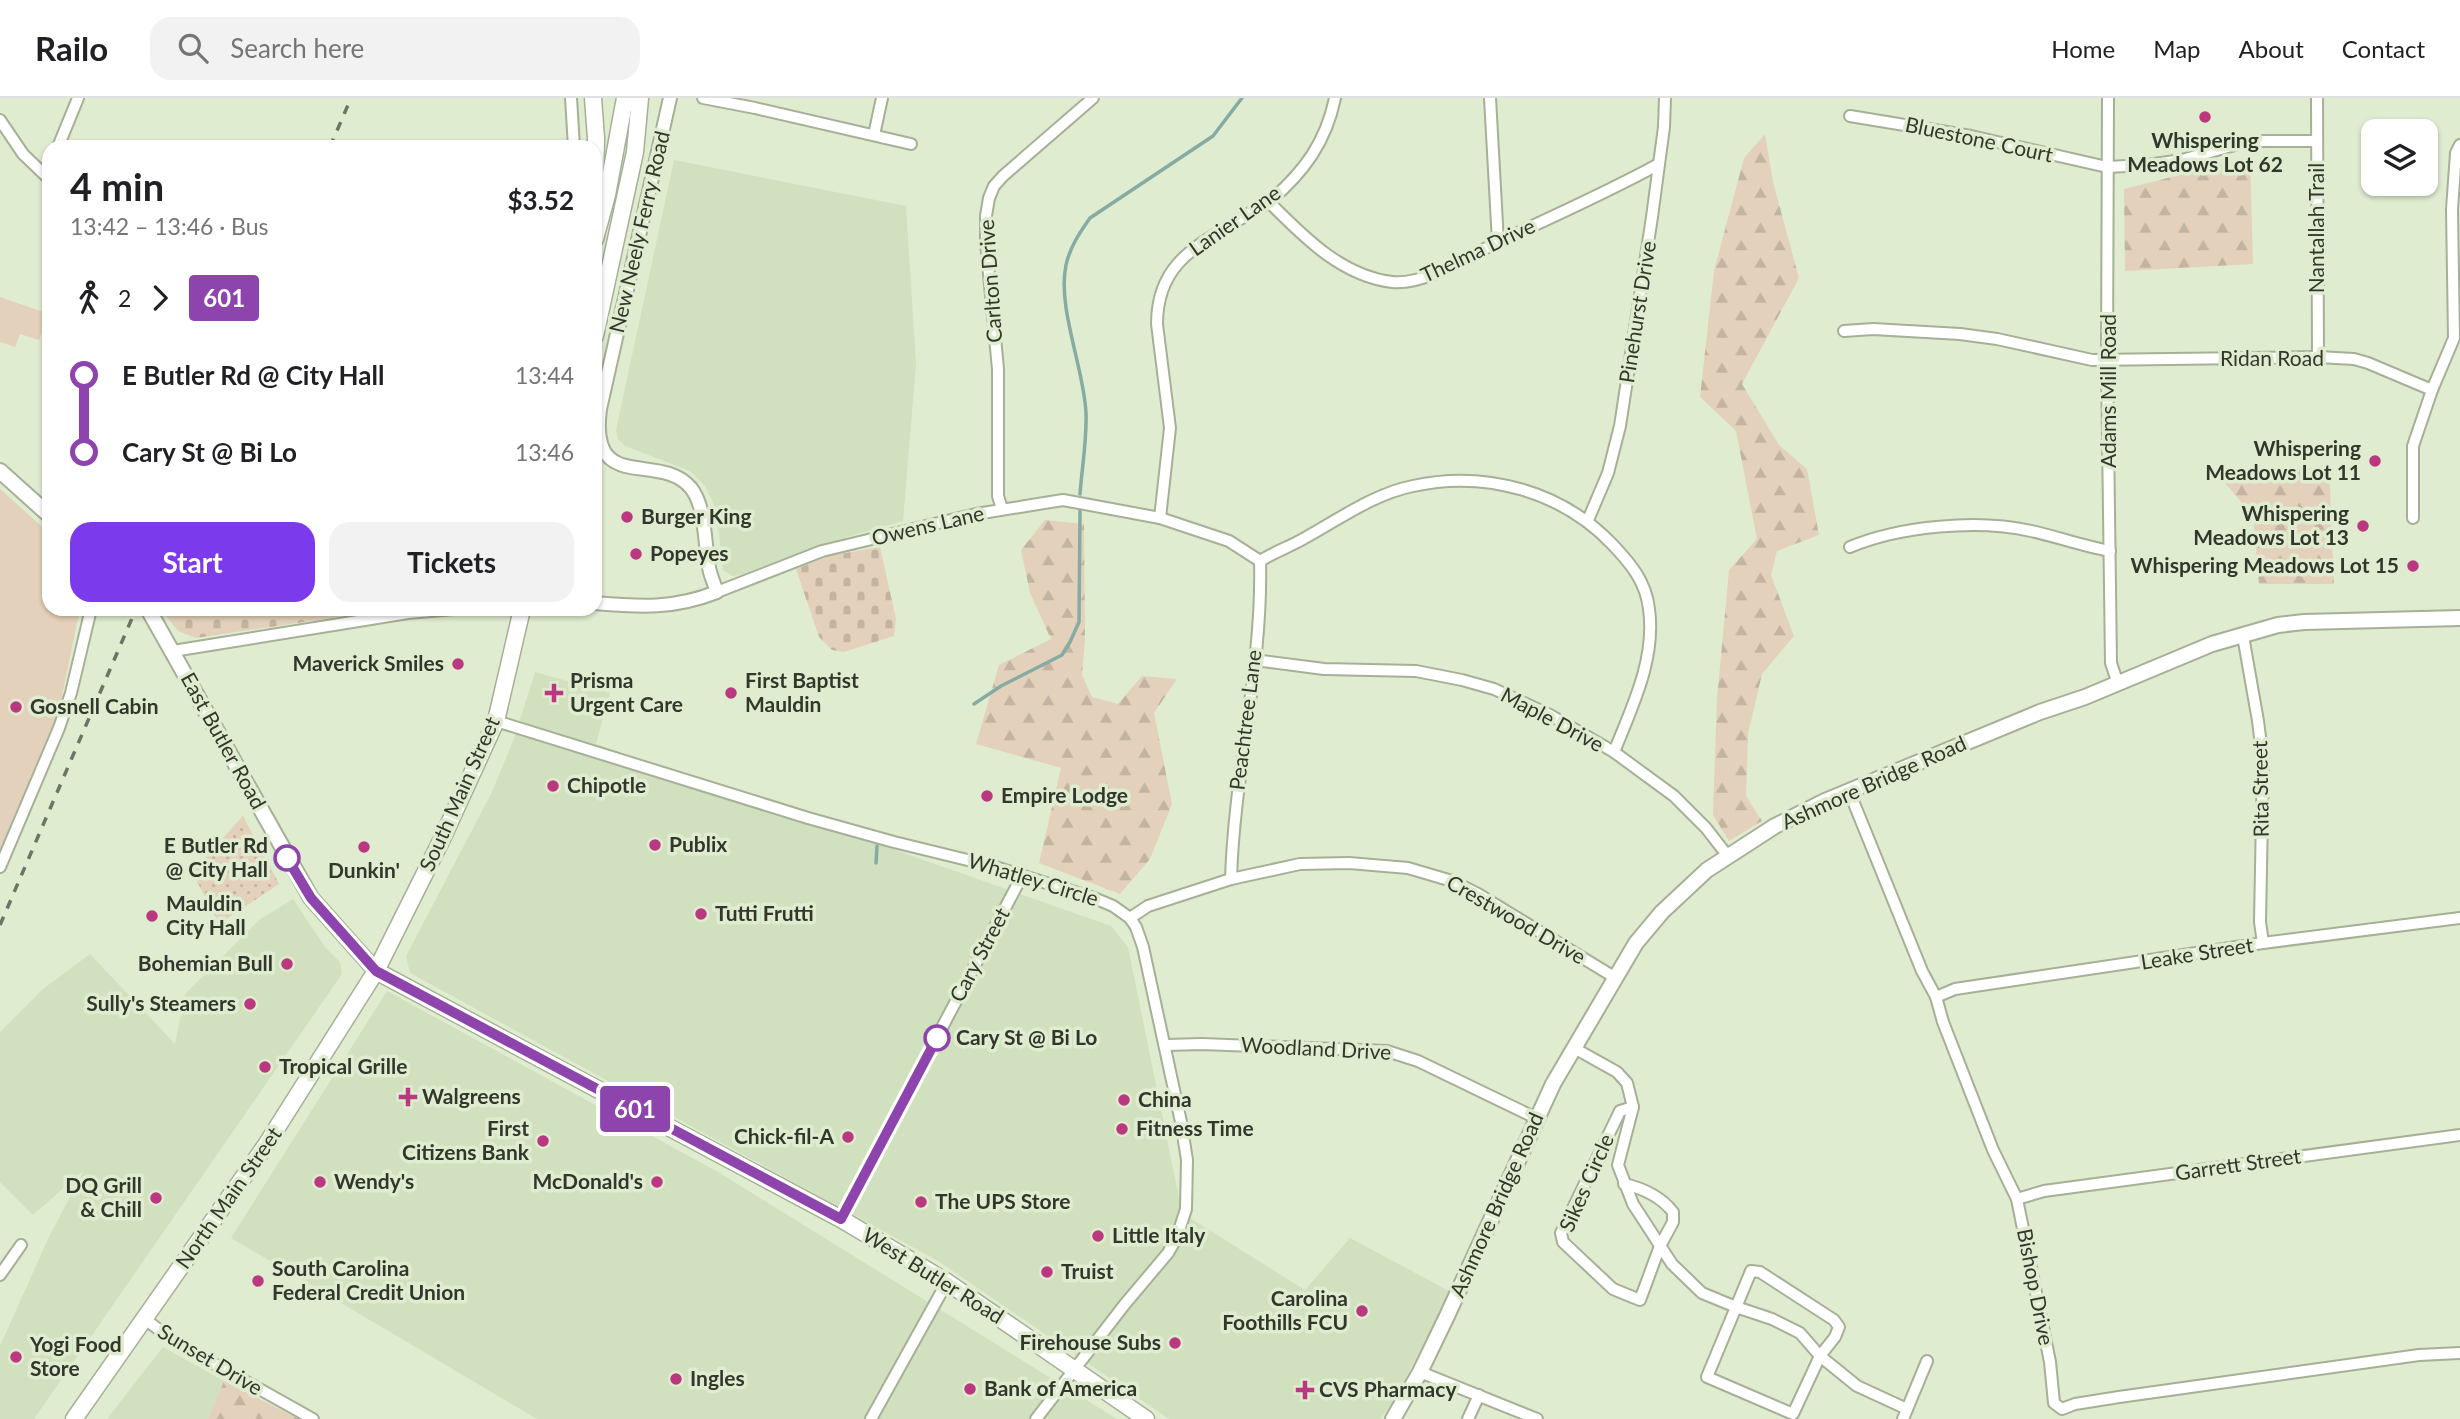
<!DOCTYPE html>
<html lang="en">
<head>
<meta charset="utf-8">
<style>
	:root { --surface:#fff; --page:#f2f2f2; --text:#202124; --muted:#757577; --line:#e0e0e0; --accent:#7c3aed }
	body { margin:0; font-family:Lato,sans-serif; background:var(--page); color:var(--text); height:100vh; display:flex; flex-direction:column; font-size:26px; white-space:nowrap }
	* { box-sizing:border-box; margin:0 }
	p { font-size:23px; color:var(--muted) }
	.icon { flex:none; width:38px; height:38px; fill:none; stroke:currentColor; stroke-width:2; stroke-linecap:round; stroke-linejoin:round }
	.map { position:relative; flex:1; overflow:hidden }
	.panel { position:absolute; left:42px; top:42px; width:560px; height:476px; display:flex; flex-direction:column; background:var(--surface); border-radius:21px; box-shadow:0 2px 5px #0004 }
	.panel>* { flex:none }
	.badge { padding:0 14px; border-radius:5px; font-size:24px; line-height:46px }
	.buttons { position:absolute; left:2361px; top:21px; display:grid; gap:14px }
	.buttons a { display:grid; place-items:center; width:77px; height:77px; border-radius:14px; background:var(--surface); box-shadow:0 2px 5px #0004; font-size:35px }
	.map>.badge { position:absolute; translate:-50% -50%; box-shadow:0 0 0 4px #fff }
	.legs { display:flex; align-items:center; gap:10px; height:77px; padding:0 28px; font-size:23px }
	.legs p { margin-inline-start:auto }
	.summary { display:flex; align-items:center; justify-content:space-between; height:119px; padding:0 28px }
	h1 { font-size:38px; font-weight:700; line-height:52px }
	.primary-button { display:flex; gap:14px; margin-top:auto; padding:14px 28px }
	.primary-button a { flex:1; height:80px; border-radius:21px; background:var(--accent); color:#fff; font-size:28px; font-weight:700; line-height:80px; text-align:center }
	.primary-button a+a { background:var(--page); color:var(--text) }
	ul { padding:0 28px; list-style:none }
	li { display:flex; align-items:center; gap:24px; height:77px; font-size:26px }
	li i { display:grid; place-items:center; width:10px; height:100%; margin:0 9px; background:currentColor }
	li i::after { content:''; width:18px; height:18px; margin:-9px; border:5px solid; border-radius:50%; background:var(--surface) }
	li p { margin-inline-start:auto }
	li:first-child i { background:linear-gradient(#0000 50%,currentColor 0) }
	li:last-child i { background:linear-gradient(currentColor 50%,#0000 0) }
	header { display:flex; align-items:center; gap:42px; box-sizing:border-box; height:98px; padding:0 35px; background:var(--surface); border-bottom:2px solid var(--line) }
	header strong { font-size:33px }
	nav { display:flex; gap:38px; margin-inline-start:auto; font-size:24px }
	.search { width:490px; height:63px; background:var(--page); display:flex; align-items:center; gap:18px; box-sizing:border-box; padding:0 24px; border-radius:21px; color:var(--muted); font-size:26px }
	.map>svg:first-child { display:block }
	.built { fill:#d1e0be }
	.grass { fill:url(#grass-dots) }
	.forest { fill:url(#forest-firs) }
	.cemetery { fill:url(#cemetery-stones) }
	.park { fill:#e3d1bb }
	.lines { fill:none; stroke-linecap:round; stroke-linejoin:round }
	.stream { stroke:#86aba3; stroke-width:3.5 }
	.minor-casing { stroke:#a5b096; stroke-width:14 }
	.tertiary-casing { stroke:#a5b096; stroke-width:16 }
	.secondary-casing { stroke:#a5b096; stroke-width:18 }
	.primary-casing { stroke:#a5b096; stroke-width:19 }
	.minor { stroke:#fff; stroke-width:10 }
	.tertiary { stroke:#fff; stroke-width:12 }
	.secondary { stroke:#fff; stroke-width:14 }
	.primary { stroke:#fff; stroke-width:16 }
	.rail { stroke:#6d7463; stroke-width:3.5; stroke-dasharray:9 9; stroke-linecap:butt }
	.line-1-casing { stroke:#fff; stroke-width:16 }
	.line-1 { stroke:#8e44ad; stroke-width:10 }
	.poi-dot { fill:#ba387f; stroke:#e0ecd0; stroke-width:2.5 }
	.stop-1-dot { fill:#fff; stroke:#8e44ad; stroke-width:3.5 }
	.labels { text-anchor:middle; stroke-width:7; stroke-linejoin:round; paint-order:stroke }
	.street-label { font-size:21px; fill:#32372c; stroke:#e0ecd0 }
	.poi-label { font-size:21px; font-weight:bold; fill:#32372c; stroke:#e0ecd0; text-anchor:start }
	.stop-label { font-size:21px; font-weight:bold; fill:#32372c; stroke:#e0ecd0; text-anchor:end }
</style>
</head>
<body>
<header>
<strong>Railo</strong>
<div class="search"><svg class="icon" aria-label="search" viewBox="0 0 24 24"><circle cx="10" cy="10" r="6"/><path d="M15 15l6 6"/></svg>Search here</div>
<nav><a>Home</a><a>Map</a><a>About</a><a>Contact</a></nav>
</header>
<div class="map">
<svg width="2460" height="1321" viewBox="0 0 2460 1321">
	<defs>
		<pattern id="grass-dots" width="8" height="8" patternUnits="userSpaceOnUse" patternTransform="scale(1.75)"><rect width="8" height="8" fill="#e3d1bb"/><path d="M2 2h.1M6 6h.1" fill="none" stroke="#c3b4a1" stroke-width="1.8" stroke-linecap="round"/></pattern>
		<pattern id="forest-firs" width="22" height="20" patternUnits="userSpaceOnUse" patternTransform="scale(1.75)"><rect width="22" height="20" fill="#e3d1bb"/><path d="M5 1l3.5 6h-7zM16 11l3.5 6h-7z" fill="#c3b4a1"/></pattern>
		<pattern id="cemetery-stones" width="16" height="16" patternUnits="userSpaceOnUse" patternTransform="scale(1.75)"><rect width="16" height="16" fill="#e3d1bb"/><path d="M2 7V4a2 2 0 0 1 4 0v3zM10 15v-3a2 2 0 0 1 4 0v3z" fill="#c3b4a1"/></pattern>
	</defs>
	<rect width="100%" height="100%" fill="#e0ecd0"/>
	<g class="built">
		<polygon points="674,62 906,108 916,266 903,423 819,447 740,477 732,478 723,472 719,435 713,404 705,388 690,373 625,348 618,341 616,332"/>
		<polygon points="535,574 610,595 596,646 1111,828 1128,849 1182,1115 1305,1192 1350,1140 1451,1194 1393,1304 1380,1321 1169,1321 938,1163 410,875 406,858 491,696 514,641"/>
		<polygon points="293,801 325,849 340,864 342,876 34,1321 0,1321 0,1248 48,1141 84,1072 33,1117 0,1084 0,934 43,891 90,856 175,946 185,896 259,822"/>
		<polygon points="387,893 718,1074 1117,1321 537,1321 231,1140"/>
		<polygon points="163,1249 224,1283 208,1321 107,1321"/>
	</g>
	<polygon class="grass" points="243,718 279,786 219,826 192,774"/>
	<g class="forest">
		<polygon points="1765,36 1773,84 1799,180 1742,286 1779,347 1807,371 1819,437 1777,453 1771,477 1794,538 1762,576 1748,636 1746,698 1762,723 1729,743 1713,717 1717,601 1729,472 1757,441 1736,333 1700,299 1714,173 1744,60"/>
		<polygon points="2250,59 2253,166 2125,173 2124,91"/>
		<polygon points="2329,366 2334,486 2259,486 2253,418 2225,385"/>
		<polygon points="1045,422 1084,426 1085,542 1082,577 1092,599 1118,606 1142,578 1177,581 1154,615 1172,706 1150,761 1120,796 1039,765 1061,670 976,646 999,567 1051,541 1030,495 1021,452"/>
		<polygon points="224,1283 299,1321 208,1321"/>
	</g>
	<g class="cemetery">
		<polygon points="880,449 896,521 894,538 844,554 832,552 819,539 796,471 828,458"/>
		<polygon points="161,511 392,511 196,540 178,533"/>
	</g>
	<g class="park">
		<polygon points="0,199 49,216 39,242 20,236 15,249 0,244"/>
		<polygon points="0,391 49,435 49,511 80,511 59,612 0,751"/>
	</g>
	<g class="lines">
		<g class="stream">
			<path d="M1080,396C1082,369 1087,342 1086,315C1084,270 1057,210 1066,167C1070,149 1080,134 1090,120L1213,38L1242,0"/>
			<polyline points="974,606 1001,588 1062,557 1070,544 1079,524 1080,413"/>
			<polyline points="876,765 877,748"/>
		</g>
		<g class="minor-casing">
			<g id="minor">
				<polyline points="571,0 574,49"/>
				<polyline points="703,0 755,10 911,46"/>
				<polyline points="1490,0 1498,144"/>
				<polyline points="2108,0 2107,263 2111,565 2118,586"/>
				<polyline points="2317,0 2318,259"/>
				<polyline points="1850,18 1971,38 2107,69 2147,67 2182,62 2238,46 2263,43 2316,43"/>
				<polyline points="0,22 23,56 49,81"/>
				<polyline points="874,37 882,0"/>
				<polyline points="58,49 78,0"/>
				<path d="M1269,104C1303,138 1341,178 1392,184C1424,188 1471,157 1500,143C1554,118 1608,94 1659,66"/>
				<polyline points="1844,233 1873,231 1960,236 1997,241 2092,262 2318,259 2354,261 2368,265 2432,292"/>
				<polyline points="1002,411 998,398 998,271 986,145 986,118 989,100 994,88 1003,78 1093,0"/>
				<path d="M1160,420L1170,330L1157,226C1157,166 1196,148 1242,120C1251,114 1262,109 1270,103C1304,74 1326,44 1335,0"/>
				<polyline points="2413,420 2413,348 2432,292 2454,240 2452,111 2456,55 2460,47"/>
				<polyline points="1588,422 1608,375 1620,328 1652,119 1664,29 1665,0"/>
				<path d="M1850,449C1900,428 1978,421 2031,433C2058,439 2083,448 2110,453"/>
				<path d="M1260,463C1274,454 1289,449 1303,441C1338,422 1373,396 1413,388C1485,372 1562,393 1613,447C1631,466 1646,484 1649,511C1656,561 1632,609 1614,654"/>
				<polyline points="717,494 822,453 976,416 1063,402 1160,420 1229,443 1260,463"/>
				<polyline points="2243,538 2258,623 2263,663 2260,824 2263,845"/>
				<polyline points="173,553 408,515 454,511"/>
				<polyline points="1255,562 1324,571 1416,573 1462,582 1494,591 1550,617 1614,654 1674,698 1706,730 1727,757"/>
				<polyline points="496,623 808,720 894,744 992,768 1094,800 1113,808 1130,820 1136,829 1143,849 1181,1024 1187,1062 1186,1111 1177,1139 1168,1155 1125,1206 1036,1321"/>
				<polyline points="1849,693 1922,873 1936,899 1943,924 1993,1052 2017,1101 2050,1264 2054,1305 2062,1311 2075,1306 2119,1299 2419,1257 2460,1255"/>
				<polyline points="0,769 59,630 71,595 91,511"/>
				<path d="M1231,781C1234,675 1263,568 1260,463"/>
				<polyline points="1130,820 1148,808 1231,781 1300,766 1349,765 1408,770 1452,783 1478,796 1614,879"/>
				<polyline points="1936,899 1955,891 2263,845 2460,820"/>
				<polyline points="1166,947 1202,946 1387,953 1418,963 1536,1020"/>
				<polyline points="1574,950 1617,974 1627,985 1633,1009 1618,1067 1633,1106 1672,1166 1702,1195 1736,1209 1772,1221 1800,1235 1820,1258 1857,1288 1907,1311"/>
				<path d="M1624,1086C1642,1090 1661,1099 1673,1114V1124L1660,1148L1640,1202L1613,1191L1563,1144L1561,1135L1620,1013L1633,1009"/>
				<polyline points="2017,1101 2044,1093 2460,1037"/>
				<polyline points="841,1121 1022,778"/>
				<polygon points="1751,1173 1760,1174 1834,1222 1839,1229 1835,1239 1820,1258 1793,1316 1707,1279"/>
				<polyline points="0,1177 21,1147"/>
				<polyline points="145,1221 175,1244 313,1321"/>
				<polyline points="1420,1274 1537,1321"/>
				<polyline points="871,1321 947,1184"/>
				<polyline points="1468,1321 1479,1297"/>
				<polyline points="1903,1321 1927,1263"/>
			</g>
		</g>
		<g class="tertiary-casing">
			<path id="tertiary" d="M595,505C641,509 674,511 717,494C715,488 712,481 710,474C704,450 707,410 691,390C659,352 589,398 600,311L670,0"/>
		</g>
		<g class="secondary-casing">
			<g id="secondary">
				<polyline points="0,373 49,417"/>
				<polyline points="148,511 311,800 376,873"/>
				<polyline points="1393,1321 1420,1274 1447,1218 1553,986 1636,845 1662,814 1707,772 1775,728 1825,703 2040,614 2085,599 2212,546 2278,527 2304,524 2460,520"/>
			</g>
		</g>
		<g class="primary-casing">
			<g id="primary">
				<polyline points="593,0 596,40 595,85"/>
				<polyline points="595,141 607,97 625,0"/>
				<polyline points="595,238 635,54 640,0"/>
				<polyline points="376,873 841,1121 947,1184 1146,1321"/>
				<polyline points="74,1321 266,1047 376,873 442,741 496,623 522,511"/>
			</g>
		</g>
		<use href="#minor" class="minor"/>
		<use href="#tertiary" class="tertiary"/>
		<use href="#secondary" class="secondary"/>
		<use href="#primary" class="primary"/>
		<g class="rail">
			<polyline points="330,49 351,0"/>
			<polyline points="0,827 136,511"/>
		</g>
	</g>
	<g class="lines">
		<g class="line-1-casing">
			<polyline id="line-1" points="287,760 311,800 376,873 841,1121 937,940"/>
		</g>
		<use href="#line-1" class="line-1"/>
	</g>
	<g class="poi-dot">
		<circle cx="2205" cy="19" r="7"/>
		<circle cx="2375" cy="363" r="7"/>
		<circle cx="627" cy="419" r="7"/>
		<circle cx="2363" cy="428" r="7"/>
		<circle cx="636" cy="456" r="7"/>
		<circle cx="2413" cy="468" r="7"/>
		<circle cx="458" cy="566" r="7"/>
		<path d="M550.5 584.5h7v7h7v7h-7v7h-7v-7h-7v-7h7z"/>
		<circle cx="731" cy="595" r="7"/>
		<circle cx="16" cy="609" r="7"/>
		<circle cx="553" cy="688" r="7"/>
		<circle cx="987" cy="698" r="7"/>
		<circle cx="655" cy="747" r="7"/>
		<circle cx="364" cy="749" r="7"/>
		<circle cx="701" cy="816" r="7"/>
		<circle cx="152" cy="818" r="7"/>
		<circle cx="287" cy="866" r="7"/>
		<circle cx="250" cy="906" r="7"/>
		<circle cx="265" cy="969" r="7"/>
		<path d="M404.5 988.5h7v7h7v7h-7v7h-7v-7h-7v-7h7z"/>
		<circle cx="1124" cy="1002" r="7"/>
		<circle cx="1122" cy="1031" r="7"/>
		<circle cx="848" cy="1039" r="7"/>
		<circle cx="543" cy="1043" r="7"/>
		<circle cx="320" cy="1084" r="7"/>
		<circle cx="657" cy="1084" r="7"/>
		<circle cx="156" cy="1100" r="7"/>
		<circle cx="921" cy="1104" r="7"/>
		<circle cx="1098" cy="1138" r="7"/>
		<circle cx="1047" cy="1174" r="7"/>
		<circle cx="258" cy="1183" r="7"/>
		<circle cx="1362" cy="1213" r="7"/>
		<circle cx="1175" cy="1245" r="7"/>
		<circle cx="16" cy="1259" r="7"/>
		<circle cx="676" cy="1281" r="7"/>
		<circle cx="970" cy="1291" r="7"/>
		<path d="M1301.5 1281.5h7v7h7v7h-7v7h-7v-7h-7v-7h7z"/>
	</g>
	<g class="stop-1-dot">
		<circle cx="287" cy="760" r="12"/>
		<circle cx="937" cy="940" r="12"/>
	</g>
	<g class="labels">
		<g class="street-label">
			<text transform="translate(1979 42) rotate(12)" y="7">Bluestone Court</text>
			<text transform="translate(1235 123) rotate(-35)" y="7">Lanier Lane</text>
			<text transform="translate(2317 130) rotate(-90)" y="7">Nantallah Trail</text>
			<text transform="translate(640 134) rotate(-77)" y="7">New Neely Ferry Road</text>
			<text transform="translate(1478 153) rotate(-25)" y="7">Thelma Drive</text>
			<text transform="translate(991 183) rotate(-94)" y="7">Carlton Drive</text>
			<text transform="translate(1638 214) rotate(-81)" y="7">Pinehurst Drive</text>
			<text x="2272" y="268">Ridan Road</text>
			<text transform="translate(2109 293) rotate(-90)" y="7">Adams Mill Road</text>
			<text transform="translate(928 428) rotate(-13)" y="7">Owens Lane</text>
			<text transform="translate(1246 622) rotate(-83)" y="7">Peachtree Lane</text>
			<text transform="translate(1552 622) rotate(28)" y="7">Maple Drive</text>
			<text transform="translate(223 643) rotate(61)" y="7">East Butler Road</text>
			<text transform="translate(1874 685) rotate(-24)" y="7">Ashmore Bridge Road</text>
			<text transform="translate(2261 691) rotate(-91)" y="7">Rita Street</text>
			<text transform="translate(460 696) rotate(-66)" y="7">South Main Street</text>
			<text transform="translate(1033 782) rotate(17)" y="7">Whatley Circle</text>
			<text transform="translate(1516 822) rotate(30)" y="7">Crestwood Drive</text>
			<text transform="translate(2197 856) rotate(-9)" y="7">Leake Street</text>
			<text transform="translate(980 857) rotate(-62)" y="7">Cary Street</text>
			<text transform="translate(1316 951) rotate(3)" y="7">Woodland Drive</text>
			<text transform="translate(2238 1067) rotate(-8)" y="7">Garrett Street</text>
			<text transform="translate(1587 1085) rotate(-66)" y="7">Sikes Circle</text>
			<text transform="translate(229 1100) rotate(-55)" y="7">North Main Street</text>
			<text transform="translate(1497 1107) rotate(-66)" y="7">Ashmore Bridge Road</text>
			<text transform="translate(933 1178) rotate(32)" y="7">West Butler Road</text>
			<text transform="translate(2035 1189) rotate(79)" y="7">Bishop Drive</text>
			<text transform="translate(210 1262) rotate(31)" y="7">Sunset Drive</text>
		</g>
		<g class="poi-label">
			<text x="2205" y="50" text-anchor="middle">Whispering<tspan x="2205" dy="24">Meadows Lot 62</tspan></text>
			<text x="2361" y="358" text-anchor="end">Whispering<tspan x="2361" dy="24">Meadows Lot 11</tspan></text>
			<text x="2349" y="423" text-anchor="end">Whispering<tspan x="2349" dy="24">Meadows Lot 13</tspan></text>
			<text x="641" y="426">Burger King</text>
			<text x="650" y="463">Popeyes</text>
			<text x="2399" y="475" text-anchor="end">Whispering Meadows Lot 15</text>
			<text x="444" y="573" text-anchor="end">Maverick Smiles</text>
			<text x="570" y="590">Prisma<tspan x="570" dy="24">Urgent Care</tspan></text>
			<text x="745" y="590">First Baptist<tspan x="745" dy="24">Mauldin</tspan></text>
			<text x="30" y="616">Gosnell Cabin</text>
			<text x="567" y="695">Chipotle</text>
			<text x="1001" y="705">Empire Lodge</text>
			<text x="669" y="754">Publix</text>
			<text x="364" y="780" text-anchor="middle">Dunkin'</text>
			<text x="166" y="813">Mauldin<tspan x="166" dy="24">City Hall</tspan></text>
			<text x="715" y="823">Tutti Frutti</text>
			<text x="273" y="873" text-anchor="end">Bohemian Bull</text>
			<text x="236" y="913" text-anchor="end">Sully's Steamers</text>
			<text x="279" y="976">Tropical Grille</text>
			<text x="422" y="1006">Walgreens</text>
			<text x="1138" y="1009">China</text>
			<text x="529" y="1038" text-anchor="end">First<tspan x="529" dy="24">Citizens Bank</tspan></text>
			<text x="1136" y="1038">Fitness Time</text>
			<text x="834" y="1046" text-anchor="end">Chick-fil-A</text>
			<text x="334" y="1091">Wendy's</text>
			<text x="643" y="1091" text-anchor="end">McDonald's</text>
			<text x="142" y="1095" text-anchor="end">DQ Grill<tspan x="142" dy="24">&amp; Chill</tspan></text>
			<text x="935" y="1111">The UPS Store</text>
			<text x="1112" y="1145">Little Italy</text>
			<text x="272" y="1178">South Carolina<tspan x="272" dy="24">Federal Credit Union</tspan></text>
			<text x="1061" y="1181">Truist</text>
			<text x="1348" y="1208" text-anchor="end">Carolina<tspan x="1348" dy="24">Foothills FCU</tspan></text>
			<text x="1161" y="1252" text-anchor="end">Firehouse Subs</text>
			<text x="30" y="1254">Yogi Food<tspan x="30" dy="24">Store</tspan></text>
			<text x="690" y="1288">Ingles</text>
			<text x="984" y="1298">Bank of America</text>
			<text x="1319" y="1299">CVS Pharmacy</text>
		</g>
		<g class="stop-label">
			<text x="268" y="755">E Butler Rd<tspan x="268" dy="24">@ City Hall</tspan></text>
			<text x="956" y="947" text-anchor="start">Cary St @ Bi Lo</text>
		</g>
	</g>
</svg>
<div class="buttons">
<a><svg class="icon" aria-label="layers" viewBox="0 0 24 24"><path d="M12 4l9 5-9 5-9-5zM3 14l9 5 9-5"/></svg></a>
</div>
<b class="badge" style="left:635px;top:1011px;background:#8e44ad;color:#fff">601</b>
<section class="panel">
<div class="summary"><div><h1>4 min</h1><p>13:42 – 13:46 · Bus</p></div><b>$3.52</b></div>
<div class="legs"><svg class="icon" aria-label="walk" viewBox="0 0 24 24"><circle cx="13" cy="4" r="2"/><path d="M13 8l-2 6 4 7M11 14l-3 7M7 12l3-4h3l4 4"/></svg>2<svg class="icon" aria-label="forward" viewBox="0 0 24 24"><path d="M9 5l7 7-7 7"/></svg><b class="badge" style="background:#8e44ad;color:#fff">601</b></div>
<ul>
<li><i style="color:#8e44ad"></i><b>E Butler Rd @ City Hall</b><p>13:44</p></li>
<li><i style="color:#8e44ad"></i><b>Cary St @ Bi Lo</b><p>13:46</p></li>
</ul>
<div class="primary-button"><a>Start</a><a>Tickets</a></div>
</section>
</div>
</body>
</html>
